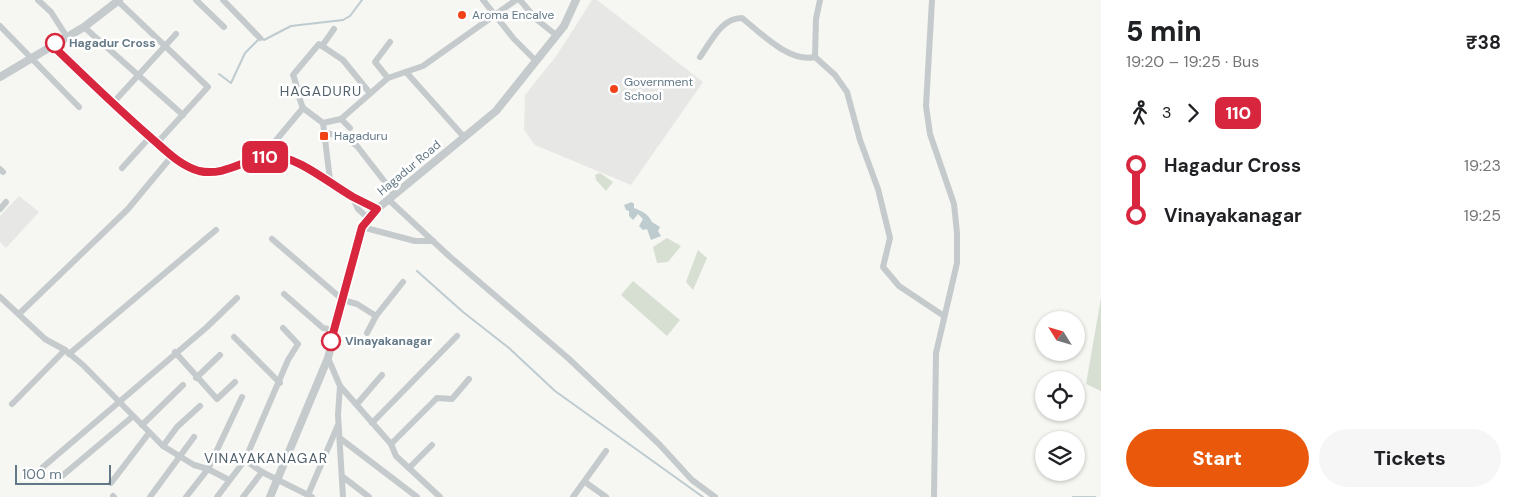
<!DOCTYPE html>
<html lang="en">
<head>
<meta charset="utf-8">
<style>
	:root { --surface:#fff; --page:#f6f6f6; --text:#202124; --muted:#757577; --accent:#ea580c }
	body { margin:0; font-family:"DM Sans",sans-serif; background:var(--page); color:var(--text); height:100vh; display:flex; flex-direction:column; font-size:19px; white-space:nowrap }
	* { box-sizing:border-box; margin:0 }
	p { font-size:16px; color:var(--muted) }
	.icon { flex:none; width:28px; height:28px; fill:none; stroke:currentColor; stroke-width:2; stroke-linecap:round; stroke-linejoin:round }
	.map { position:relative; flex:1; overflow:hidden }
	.sheet { display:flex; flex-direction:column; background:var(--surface); width:425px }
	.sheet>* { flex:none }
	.badge { padding:0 10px; border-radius:8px; font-size:18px; line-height:32px }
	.needle { width:32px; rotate:307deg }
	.buttons { position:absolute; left:1035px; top:311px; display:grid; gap:10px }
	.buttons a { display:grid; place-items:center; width:50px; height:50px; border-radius:50%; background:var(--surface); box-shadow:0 1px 4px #0004; font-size:25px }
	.scale { position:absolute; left:15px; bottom:12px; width:96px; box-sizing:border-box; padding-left:5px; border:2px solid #637886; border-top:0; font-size:14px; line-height:18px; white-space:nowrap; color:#637886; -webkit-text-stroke:4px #fff; paint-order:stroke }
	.map>.badge { position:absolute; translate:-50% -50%; box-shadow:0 0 0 2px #fff }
	.legs { display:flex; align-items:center; gap:8px; height:55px; padding:0 25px; font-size:16px }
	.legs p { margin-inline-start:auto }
	.headline { display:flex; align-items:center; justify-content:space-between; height:85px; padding:0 25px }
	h1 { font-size:28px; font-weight:800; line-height:38px }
	.action { display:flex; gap:10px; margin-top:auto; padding:10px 25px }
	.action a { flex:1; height:58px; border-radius:30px; background:var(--accent); color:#fff; font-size:20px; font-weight:800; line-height:58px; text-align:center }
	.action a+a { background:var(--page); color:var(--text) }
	ul { padding:0 25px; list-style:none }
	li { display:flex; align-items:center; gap:18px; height:50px; font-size:19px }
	li i { display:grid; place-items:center; width:8px; height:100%; margin:0 6px; background:currentColor }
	li i::after { content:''; width:12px; height:12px; margin:-6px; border:4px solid; border-radius:50%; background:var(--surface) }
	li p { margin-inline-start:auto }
	li:first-child i { background:linear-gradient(#0000 50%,currentColor 0) }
	li:last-child i { background:linear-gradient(currentColor 50%,#0000 0) }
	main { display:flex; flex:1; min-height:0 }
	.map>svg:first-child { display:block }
	.built { fill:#e7e8e6 }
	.green { fill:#d7dfd3 }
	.water { fill:#becbcf }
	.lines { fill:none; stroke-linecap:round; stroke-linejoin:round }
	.stream { stroke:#becbcf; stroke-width:2 }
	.minor { stroke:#c5cacc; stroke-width:6 }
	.tertiary { stroke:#c5cacc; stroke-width:8 }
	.line-1-casing { stroke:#fff; stroke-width:11 }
	.line-1 { stroke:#d7263d; stroke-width:8 }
	.poi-dot { fill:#f14218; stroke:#fff; stroke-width:2 }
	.stop-1-dot { fill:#fff; stroke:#d7263d; stroke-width:2.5 }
	.labels { text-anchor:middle; stroke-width:5; stroke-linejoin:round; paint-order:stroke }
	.poi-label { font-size:12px; fill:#637886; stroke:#fff; text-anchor:start }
	.stop-label { font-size:12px; font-weight:bold; fill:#637886; stroke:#fff; text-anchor:start }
	.street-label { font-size:12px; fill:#637886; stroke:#fff }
	.neighbourhood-label { font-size:14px; letter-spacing:1px; fill:#51606a; stroke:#fff }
</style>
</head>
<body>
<main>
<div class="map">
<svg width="1101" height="497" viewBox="0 0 1101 497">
	<rect width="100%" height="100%" fill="#f6f6f2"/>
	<g class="built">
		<polygon points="592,0 597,0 703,82 631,185 535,145 524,130 525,95 557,55"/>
		<polygon points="19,196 39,212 6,248 0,242 0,216"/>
	</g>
	<g class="green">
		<polygon points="600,173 613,182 606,191 596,180 595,175"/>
		<polygon points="667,238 681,246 668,262 657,263 653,247"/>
		<polygon points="698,250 707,258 693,290 686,282"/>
		<polygon points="633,281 680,320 667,336 621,295"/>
		<polygon points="1101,298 1101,391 1086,384"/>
	</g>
	<path class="water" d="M632,202L634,204V208C641,211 648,213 652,222L660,227L658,231L661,236L651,240L647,229L643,230L639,226L643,219L638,214L633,220L629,216V211L626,210L624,205Z"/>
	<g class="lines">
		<g class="stream">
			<polyline points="262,38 264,40 291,26 343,20 350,16 362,0"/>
			<polyline points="219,74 231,83 245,53 258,40"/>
			<polyline points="417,271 463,312 509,348 555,391 703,497"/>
			<polyline points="1073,497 1095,497"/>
		</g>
		<g class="minor">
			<polyline points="38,0 51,12 67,37"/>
			<polyline points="196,0 224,27"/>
			<polyline points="223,0 260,38"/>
			<polyline points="483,0 514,39 536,61"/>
			<polyline points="520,0 536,19 556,35"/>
			<polyline points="820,0 816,19 815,57 835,75 847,92 860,140 878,189 890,238 883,267 899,286 944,316"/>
			<polyline points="932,0 926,106 930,134 954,204 957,233 957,263 936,353 934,497"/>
			<polyline points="118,1 208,87 157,143"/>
			<polyline points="0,26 79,107"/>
			<polyline points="84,27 183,115"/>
			<polyline points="52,45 112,104 185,165 211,172 230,170 262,157 284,158 330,180 352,196 377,209"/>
			<polyline points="322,46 334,29"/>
			<path d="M700,57C711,42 721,18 742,18C761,33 789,63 815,57"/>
			<polyline points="406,72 464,137"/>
			<polyline points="388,78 375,62 390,42"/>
			<polyline points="112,104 176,34"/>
			<path d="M303,108C298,97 298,87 293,75L319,44L343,60L369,92"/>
			<polyline points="341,119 350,128"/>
			<polyline points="323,123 330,180"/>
			<polyline points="324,133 343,136 357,146 395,195"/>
			<polyline points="262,157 303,108 323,123 341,119 388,78 423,66 516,0"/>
			<polyline points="122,168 150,137"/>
			<polyline points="0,169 3,172"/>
			<polyline points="352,196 358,209 369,219"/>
			<polyline points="389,200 449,256 568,358 659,444 692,480 715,497"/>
			<polyline points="0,209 6,202"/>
			<polyline points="362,227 415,241 433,241"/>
			<polyline points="272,239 343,300 357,304 376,316 403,282"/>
			<polyline points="284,294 323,328 334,330"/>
			<polyline points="0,297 45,339 65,350 83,365 163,446 194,465 208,469 229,480"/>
			<polyline points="19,314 128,209 172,156"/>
			<polyline points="367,333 376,316"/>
			<polyline points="234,337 280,383"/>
			<polyline points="175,352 217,399 235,382"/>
			<polyline points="69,354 216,230"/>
			<polyline points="328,358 340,386 338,415 343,497"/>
			<polyline points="196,378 220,355"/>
			<polyline points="340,386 391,444 437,398 452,399 469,379"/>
			<polyline points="12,404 65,350"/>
			<polyline points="357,404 382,375"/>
			<polyline points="372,423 457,336"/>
			<polyline points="142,425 183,385"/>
			<polyline points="341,439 417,497"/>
			<polyline points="391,444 396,456 440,497"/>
			<polyline points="163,446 177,427 200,406"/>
			<polyline points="245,460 262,472 312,497"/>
			<polyline points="43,467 207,327 237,298"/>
			<polyline points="409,468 432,445"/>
			<polyline points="62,476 132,417"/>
			<polyline points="343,477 369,497"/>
			<polyline points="585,482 606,497"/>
			<polyline points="111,483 149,433"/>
			<polyline points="308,495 338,425"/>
			<polyline points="113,496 114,497"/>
			<polyline points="150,497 194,437"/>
			<polyline points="186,497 208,469 242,397"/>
			<polyline points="217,497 245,460 288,360 298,344 283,328"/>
			<polyline points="243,497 262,472"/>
			<polyline points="573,497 606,451"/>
		</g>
		<g class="tertiary">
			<polyline points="0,77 84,27 119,0"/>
			<polyline points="270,497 328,358 362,227 377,209 496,111 564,26 576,0"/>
		</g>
	</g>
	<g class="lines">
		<g class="line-1-casing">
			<path id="line-1" d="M55,43L52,45C84,76 116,107 149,136C164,149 180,166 199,171C227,177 246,157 272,156C296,155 333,186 353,197C361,201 369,205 377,209L362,227L331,341"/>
		</g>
		<use href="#line-1" class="line-1"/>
	</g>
	<g class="poi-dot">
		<circle cx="462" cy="15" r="5"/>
		<circle cx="614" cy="89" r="5"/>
		<rect x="319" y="131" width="10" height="10" rx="2.5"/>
	</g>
	<g class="stop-1-dot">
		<circle cx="55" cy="43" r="9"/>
		<circle cx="331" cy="341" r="9"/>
	</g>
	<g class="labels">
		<g class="poi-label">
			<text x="472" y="19">Aroma Encalve</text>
			<text x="624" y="86">Government<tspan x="624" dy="14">School</tspan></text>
			<text x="334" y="140">Hagaduru</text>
		</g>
		<g class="stop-label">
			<text x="69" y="47">Hagadur Cross</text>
			<text x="345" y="345">Vinayakanagar</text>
		</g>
		<g class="street-label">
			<text transform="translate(409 168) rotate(-40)" y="4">Hagadur Road</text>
		</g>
		<g class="neighbourhood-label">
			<text x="321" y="96">HAGADURU</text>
			<text x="266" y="463">VINAYAKANAGAR</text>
		</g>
	</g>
</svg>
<div class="buttons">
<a><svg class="needle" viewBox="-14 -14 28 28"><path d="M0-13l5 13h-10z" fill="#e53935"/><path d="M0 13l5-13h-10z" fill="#757577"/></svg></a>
<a><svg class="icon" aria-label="locate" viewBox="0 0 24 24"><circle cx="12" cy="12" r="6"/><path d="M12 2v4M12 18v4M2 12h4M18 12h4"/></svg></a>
<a><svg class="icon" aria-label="layers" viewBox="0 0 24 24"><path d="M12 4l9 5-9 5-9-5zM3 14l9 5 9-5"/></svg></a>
</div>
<div class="scale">100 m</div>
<b class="badge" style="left:265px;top:157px;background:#d7263d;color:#fff">110</b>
</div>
<section class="sheet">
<div class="headline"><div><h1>5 min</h1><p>19:20 – 19:25 · Bus</p></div><b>₹38</b></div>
<div class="legs"><svg class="icon" aria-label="walk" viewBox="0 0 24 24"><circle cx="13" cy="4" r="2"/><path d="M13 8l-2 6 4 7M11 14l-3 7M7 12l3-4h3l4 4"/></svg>3<svg class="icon" aria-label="forward" viewBox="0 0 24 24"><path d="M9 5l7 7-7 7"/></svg><b class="badge" style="background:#d7263d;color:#fff">110</b></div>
<ul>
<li><i style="color:#d7263d"></i><b>Hagadur Cross</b><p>19:23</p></li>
<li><i style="color:#d7263d"></i><b>Vinayakanagar</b><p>19:25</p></li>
</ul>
<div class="action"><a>Start</a><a>Tickets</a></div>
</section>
</main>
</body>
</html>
